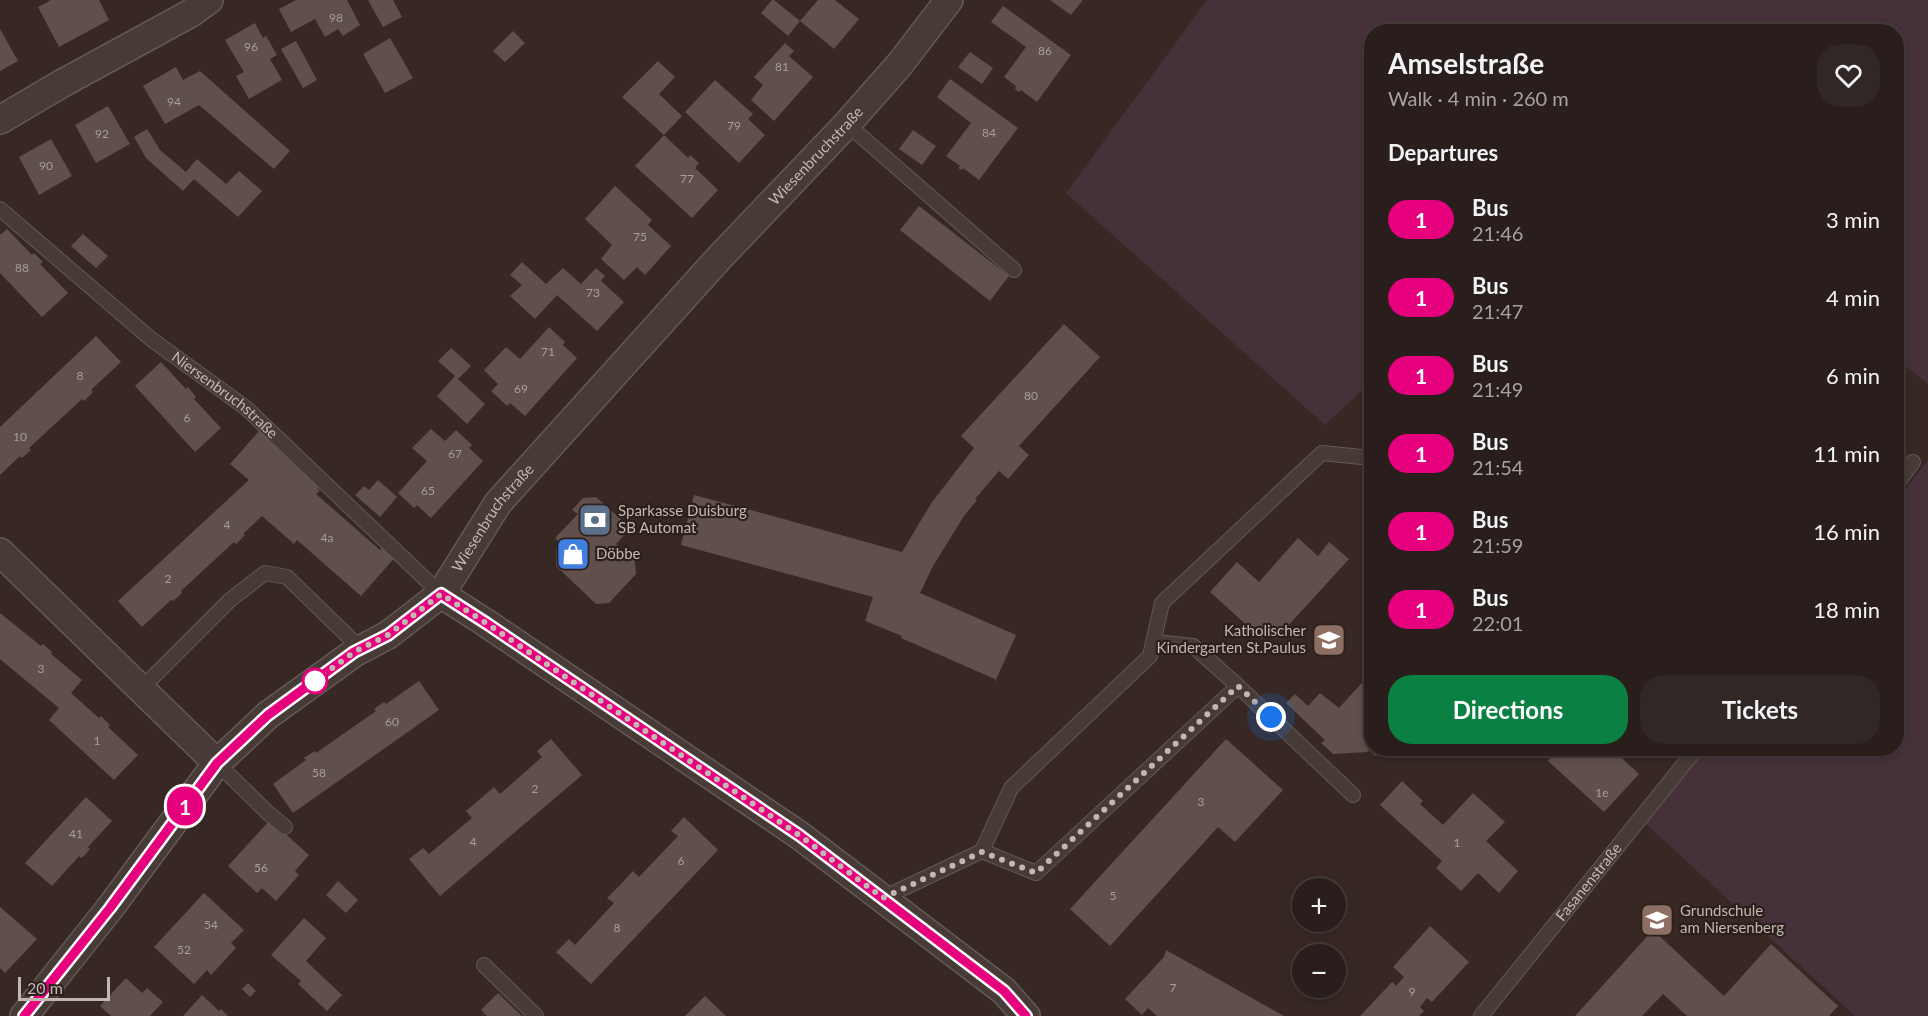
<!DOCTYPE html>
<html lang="en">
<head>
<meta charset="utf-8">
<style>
	:root { --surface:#291e1b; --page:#312724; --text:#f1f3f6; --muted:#a5a2a3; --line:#453c3a; --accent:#0b8043 }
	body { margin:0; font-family:Lato,sans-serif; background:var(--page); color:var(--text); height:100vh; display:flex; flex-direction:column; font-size:22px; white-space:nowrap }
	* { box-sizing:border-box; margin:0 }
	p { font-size:20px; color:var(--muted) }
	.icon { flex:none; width:33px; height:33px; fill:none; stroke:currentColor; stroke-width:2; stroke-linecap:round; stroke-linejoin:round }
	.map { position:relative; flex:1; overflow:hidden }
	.side { position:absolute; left:1364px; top:24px; width:540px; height:732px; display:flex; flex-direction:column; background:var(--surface); border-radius:24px; box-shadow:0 3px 9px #0003,0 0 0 2px var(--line) }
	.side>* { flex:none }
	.badge { padding:0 12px; border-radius:20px; font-size:21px; line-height:39px }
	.controls { position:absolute; left:1292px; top:878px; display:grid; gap:12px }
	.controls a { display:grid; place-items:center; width:54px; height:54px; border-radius:50%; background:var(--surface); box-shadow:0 3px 9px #0003,0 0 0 2px var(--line); font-size:30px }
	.scale { position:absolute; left:18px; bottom:15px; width:92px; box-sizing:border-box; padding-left:6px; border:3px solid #c3b7b2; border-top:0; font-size:16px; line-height:21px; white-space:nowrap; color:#c3b7b2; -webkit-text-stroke:4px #2c201d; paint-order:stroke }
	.you { position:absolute; width:30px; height:30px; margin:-15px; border:4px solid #fff; border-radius:50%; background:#1a73e8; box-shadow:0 0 0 9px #1a73e833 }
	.map>.badge { position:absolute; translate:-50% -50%; box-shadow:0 0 0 3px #fff }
	h2 { padding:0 24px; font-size:22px; line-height:54px }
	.round { display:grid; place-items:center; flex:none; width:63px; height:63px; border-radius:24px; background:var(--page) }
	.overview { display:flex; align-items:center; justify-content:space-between; height:102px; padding:0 24px }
	h1 { font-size:28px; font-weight:700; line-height:45px }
	.action { display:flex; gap:12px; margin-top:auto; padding:12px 24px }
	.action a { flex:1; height:69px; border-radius:24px; background:var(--accent); color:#fff; font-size:24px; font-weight:700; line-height:69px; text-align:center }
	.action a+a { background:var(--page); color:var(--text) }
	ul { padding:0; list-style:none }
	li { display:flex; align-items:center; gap:18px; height:78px; padding:0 24px }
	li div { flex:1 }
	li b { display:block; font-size:22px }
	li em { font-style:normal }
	li .badge { min-width:66px; font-weight:700; text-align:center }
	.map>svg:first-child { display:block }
	.green { fill:#46313a }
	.building { fill:#60504b }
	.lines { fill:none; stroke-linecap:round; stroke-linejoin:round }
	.service-casing { stroke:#655955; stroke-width:16 }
	.minor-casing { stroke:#655955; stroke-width:30 }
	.service { stroke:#473b37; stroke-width:14 }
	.minor { stroke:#473b37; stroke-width:27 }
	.line-casing { stroke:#fff; stroke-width:14 }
	.line { stroke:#e6007e; stroke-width:9 }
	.walk { stroke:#c3b7b2; stroke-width:6; stroke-dasharray:0 10.8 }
	.stop-dot { fill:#fff; stroke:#e6007e; stroke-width:3 }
	.labels { text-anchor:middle; stroke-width:4.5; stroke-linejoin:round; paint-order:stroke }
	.number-label { font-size:12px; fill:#aa9d98 }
	.street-label { font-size:15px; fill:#c3b7b2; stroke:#2c201d }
	.poi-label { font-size:15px; fill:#c3b7b2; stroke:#2c201d; text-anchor:start }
</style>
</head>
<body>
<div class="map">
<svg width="1928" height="1016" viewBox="0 0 1928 1016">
	<rect width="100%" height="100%" fill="#372824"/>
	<g class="green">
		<polygon points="1207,0 1928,0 1928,384 1896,358 1896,32 1371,32 1371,382 1325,425 1066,193"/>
		<polygon points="1928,460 1928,1016 1855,1016 1646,824 1704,749 1896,748 1896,501"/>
	</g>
	<g class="building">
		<polygon points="51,0 99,0 109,20 59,47 38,7"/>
		<polygon points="296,0 347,0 360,25 343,36 338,29 325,37 315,19 291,32 279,9"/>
		<polygon points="368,0 393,0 402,17 383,27"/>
		<polygon points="772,0 774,0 800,21 788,36 761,13"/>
		<polygon points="818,0 835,0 859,19 834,49 800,21"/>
		<polygon points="1050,0 1083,0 1071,15"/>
		<polygon points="1003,6 1071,55 1037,102 1021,90 1019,92 1015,89 1016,86 1004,77 1026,47 991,22"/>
		<polygon points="255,23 263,38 266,36 277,55 270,59 282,80 249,99 236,76 244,72 225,40"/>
		<polygon points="0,29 18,61 0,71"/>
		<polygon points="513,31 525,43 505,62 493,51"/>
		<polygon points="390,38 413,78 385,93 363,54"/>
		<polygon points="296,41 317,80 303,88 281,49"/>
		<polygon points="785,43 794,51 789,56 813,77 774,121 751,100 763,85 754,77"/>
		<polygon points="970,52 993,68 982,84 958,67"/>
		<polygon points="658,61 675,77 659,94 682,116 664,135 622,97"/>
		<polygon points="176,67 183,80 200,71 290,151 274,169 199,105 165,124 143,86"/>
		<polygon points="950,79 1018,128 979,180 963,168 962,170 958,168 960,166 946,156 971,123 937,97"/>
		<polygon points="715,80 753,114 748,119 765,135 739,163 685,112"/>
		<polygon points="108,106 130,144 96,163 75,125"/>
		<polygon points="147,129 160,150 186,172 197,159 226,184 239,171 262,191 238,217 194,179 183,191 146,158 134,137"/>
		<polygon points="913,130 936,146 922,165 899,149"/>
		<polygon points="664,135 688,158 690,155 699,163 695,168 718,190 692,218 635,166"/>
		<polygon points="51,139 72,176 39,195 19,157"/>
		<polygon points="615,186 652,220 648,225 671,246 645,275 637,267 624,280 601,259 612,245 585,219"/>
		<polygon points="919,206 1009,276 990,301 900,230"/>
		<polygon points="7,229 32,255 34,253 43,262 40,264 68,293 42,317 0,273 0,235"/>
		<polygon points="83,234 108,256 96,268 71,246"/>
		<polygon points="522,262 546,284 563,268 581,284 596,268 605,276 601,281 624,302 597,331 557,295 535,319 510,296 522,285 510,275"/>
		<polygon points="1064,324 1100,357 1019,446 1029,455 1008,479 999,471 975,499 977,500 964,516 933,566 920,593 1016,635 995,682 995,679 901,638 902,636 865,621 873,597 681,545 694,495 739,507 740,505 740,507 902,552 932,502 974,448 961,436"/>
		<polygon points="549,327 565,342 563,345 577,358 525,416 510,403 507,406 491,391 498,384 484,370 506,347 520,359"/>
		<polygon points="96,336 121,362 91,390 93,392 84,401 82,399 29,448 31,450 22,458 20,456 0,475 0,427"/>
		<polygon points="451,348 471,366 458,379 485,404 467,424 437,396 455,376 438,361"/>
		<polygon points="161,362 186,389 188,387 196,397 194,399 221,428 195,452 135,386"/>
		<polygon points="431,429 445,441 456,430 472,445 469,448 483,461 431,518 417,505 414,508 398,493 427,461 412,448"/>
		<polygon points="259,431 321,485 317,488 320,491 316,494 380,550 384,545 397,555 361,596 297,540 294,544 262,516 243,534 245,535 236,544 234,542 181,591 182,593 173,601 171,600 142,627 118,601 249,480 230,464"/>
		<polygon points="378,480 397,497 380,517 355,495 364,486 369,490"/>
		<polygon points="596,497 623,521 624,535 616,544 635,561 636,574 609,603 596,604 556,566 556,549 561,544 555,538 578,514 572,510 583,498"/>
		<polygon points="1298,538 1318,556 1329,542 1349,559 1276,639 1268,632 1262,639 1210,592 1237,562 1259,582"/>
		<polygon points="0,613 41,646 43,644 52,652 51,654 82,680 71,693 99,718 101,716 110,725 108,727 138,755 114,780 49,720 59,708 0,659"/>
		<polygon points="1371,673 1371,748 1382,748 1375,756 1369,750 1368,752 1333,754 1321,743 1325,740 1286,703 1295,694 1308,706 1320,693 1339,708"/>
		<polygon points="419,681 439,710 293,813 273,784 306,760 304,758 315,751 316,753 376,711 374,709 384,702 386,704"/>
		<polygon points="551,739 582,775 440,896 409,859 423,848 429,854 472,818 466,811 494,787 500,794 542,757 537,751"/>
		<polygon points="1226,739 1283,790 1235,842 1218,827 1110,946 1070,909"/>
		<polygon points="1559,748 1611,748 1639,774 1604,812 1548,761"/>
		<polygon points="1402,781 1423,801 1420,804 1443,825 1473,793 1505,822 1486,841 1518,871 1499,893 1478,873 1461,891 1436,868 1442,861 1380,805"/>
		<polygon points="86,797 112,821 88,847 90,849 84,856 81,858 79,856 52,886 25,863"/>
		<polygon points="684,817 718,850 591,984 556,952 569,939 575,945 614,903 607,898 620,885 633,871 639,877 678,836 671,831"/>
		<polygon points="270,820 309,855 295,871 299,875 276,901 262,888 257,893 228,866"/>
		<polygon points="338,881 358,900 346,913 326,895"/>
		<polygon points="204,893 244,930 231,943 236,948 211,975 207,970 194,984 154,947"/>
		<polygon points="0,907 37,939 5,973 0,968"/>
		<polygon points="304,918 326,938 306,961 342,995 327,1011 298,984 301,981 271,955"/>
		<polygon points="1430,926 1469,962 1432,1002 1427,998 1420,1007 1424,1011 1419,1016 1360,1016 1392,982 1396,986 1404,977 1393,967"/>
		<polygon points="1653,930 1724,996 1771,944 1838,1006 1829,1016 1687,1016 1663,994 1642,1016 1575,1016"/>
		<polygon points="1166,950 1284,1016 1157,1016 1148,1008 1142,1015 1125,999 1164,957"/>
		<polygon points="126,978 142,993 147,988 163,1002 150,1016 111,1016 100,1006"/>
		<polygon points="248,983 256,991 250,997 242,989"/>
		<polygon points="498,993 522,1016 487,1016 481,1010"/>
		<polygon points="202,995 219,1011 221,1009 228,1016 183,1016"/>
		<polygon points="705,996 726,1016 685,1016"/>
	</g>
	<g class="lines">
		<g class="service-casing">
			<g id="service">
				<polyline points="847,124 1014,270"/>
				<path id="s1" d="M0,209L151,339L246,408L441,594"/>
				<polyline points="1896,485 1913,462"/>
				<polyline points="1153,642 1193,646 1238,686"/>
				<polyline points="141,689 230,600 265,573 287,577 361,649"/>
				<polyline points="217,763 268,813 285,827"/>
				<polyline points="982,851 1011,788 1150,656 1162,603 1322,453 1371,458"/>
				<polyline points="883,898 982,851 1036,873 1238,686 1353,795"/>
				<polyline points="484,965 536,1016"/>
				<path id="s2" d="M1481,1016L1697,748"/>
			</g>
		</g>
		<g class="minor-casing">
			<g id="minor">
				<polyline points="0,120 61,84 191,13 209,0"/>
				<polyline points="0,552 217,763"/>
				<polyline points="441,594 486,623 799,835 1004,991 1026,1016"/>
				<path id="s3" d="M24,1016L110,908L217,763L268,715L354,653L388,635L441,594L498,503L720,257L847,124L900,64L949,0"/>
			</g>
		</g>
		<use href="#service" class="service"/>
		<use href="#minor" class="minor"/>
	</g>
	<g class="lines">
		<g class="line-casing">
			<polyline id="line" points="24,1016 110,908 217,763 268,715 354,652 388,635 441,594 486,623 799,835 1004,991 1026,1016"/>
		</g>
		<use href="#line" class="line"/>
		<polyline class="walk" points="315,681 354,652 388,635 441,594 486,623 799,835 883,898 982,852 1036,873 1238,686 1271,717"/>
	</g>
	<defs>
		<g id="bank-square" transform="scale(1.725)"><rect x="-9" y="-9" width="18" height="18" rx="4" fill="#5c6f8a" stroke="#2c201d"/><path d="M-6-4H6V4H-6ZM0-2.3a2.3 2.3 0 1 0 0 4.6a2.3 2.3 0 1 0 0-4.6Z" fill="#fff"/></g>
		<g id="shop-square" transform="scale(1.725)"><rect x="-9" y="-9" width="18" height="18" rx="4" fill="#3f7fe0" stroke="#2c201d"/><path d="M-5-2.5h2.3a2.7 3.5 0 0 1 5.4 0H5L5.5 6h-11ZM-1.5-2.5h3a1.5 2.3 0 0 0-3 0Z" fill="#fff"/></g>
		<g id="school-square" transform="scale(1.725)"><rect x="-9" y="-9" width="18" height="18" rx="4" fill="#8d6e63" stroke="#2c201d"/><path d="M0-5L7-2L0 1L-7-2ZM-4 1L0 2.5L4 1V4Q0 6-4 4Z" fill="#fff"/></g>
	</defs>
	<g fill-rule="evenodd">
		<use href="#bank-square" x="595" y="520"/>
		<use href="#shop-square" x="573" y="554"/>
		<use href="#school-square" x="1329" y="640"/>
		<use href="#school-square" x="1657" y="920"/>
	</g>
	<circle class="stop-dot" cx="315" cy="681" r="12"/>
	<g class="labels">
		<g class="number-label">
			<text x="336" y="22">98</text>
			<text x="251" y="51">96</text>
			<text x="1045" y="55">86</text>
			<text x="782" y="71">81</text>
			<text x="174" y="106">94</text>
			<text x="734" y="130">79</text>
			<text x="989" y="137">84</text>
			<text x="102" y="138">92</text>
			<text x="46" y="170">90</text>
			<text x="687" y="183">77</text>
			<text x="640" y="241">75</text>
			<text x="22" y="272">88</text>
			<text x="593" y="297">73</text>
			<text x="548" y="356">71</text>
			<text x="80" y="380">8</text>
			<text x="521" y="393">69</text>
			<text x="1031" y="400">80</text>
			<text x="187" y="422">6</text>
			<text x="20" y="441">10</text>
			<text x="455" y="458">67</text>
			<text x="428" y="495">65</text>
			<text x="227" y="529">4</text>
			<text x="327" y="542">4a</text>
			<text x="168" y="583">2</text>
			<text x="41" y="673">3</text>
			<text x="392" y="726">60</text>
			<text x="97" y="745">1</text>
			<text x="319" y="777">58</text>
			<text x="535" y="793">2</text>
			<text x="1602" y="797">1e</text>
			<text x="1201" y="806">3</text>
			<text x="76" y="838">41</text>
			<text x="473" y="846">4</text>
			<text x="1457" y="847">1</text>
			<text x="681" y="865">6</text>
			<text x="261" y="872">56</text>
			<text x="1113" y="900">5</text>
			<text x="211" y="929">54</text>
			<text x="617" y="932">8</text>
			<text x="184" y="954">52</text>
			<text x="1173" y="992">7</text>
			<text x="1412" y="996">9</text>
		</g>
		<g class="street-label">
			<text dy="5" stroke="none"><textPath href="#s3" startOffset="1178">Wiesenbruchstraße</textPath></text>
			<text dy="5" stroke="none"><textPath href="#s1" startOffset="292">Niersenbruchstraße</textPath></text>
			<text dy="5" stroke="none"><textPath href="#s3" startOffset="692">Wiesenbruchstraße</textPath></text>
			<text dy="5" stroke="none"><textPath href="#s2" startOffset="172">Fasanenstraße</textPath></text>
		</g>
		<g class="poi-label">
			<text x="618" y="516">Sparkasse Duisburg<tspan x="618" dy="17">SB Automat</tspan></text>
			<text x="596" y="559">Döbbe</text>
			<text x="1306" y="636" text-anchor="end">Katholischer<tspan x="1306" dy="17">Kindergarten St.Paulus</tspan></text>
			<text x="1680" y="916">Grundschule<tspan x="1680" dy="17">am Niersenberg</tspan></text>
		</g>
	</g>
</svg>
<div class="controls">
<a>+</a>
<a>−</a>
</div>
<div class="scale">20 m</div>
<div class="you" style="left:1271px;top:717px"></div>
<b class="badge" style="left:185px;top:806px;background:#e6007e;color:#fff">1</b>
<section class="side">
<div class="overview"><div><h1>Amselstraße</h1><p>Walk · 4 min · 260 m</p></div><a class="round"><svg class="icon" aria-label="heart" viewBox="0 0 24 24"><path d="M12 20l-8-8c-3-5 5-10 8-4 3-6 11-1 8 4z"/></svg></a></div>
<h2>Departures</h2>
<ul>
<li><span class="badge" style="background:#e6007e;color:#fff">1</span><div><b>Bus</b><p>21:46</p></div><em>3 min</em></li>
<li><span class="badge" style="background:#e6007e;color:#fff">1</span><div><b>Bus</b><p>21:47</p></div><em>4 min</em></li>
<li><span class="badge" style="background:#e6007e;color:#fff">1</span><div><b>Bus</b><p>21:49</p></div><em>6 min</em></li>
<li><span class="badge" style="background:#e6007e;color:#fff">1</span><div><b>Bus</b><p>21:54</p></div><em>11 min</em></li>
<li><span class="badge" style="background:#e6007e;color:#fff">1</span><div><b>Bus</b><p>21:59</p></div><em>16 min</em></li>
<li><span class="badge" style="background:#e6007e;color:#fff">1</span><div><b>Bus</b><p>22:01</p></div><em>18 min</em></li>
</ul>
<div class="action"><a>Directions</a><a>Tickets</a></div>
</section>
</div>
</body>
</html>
